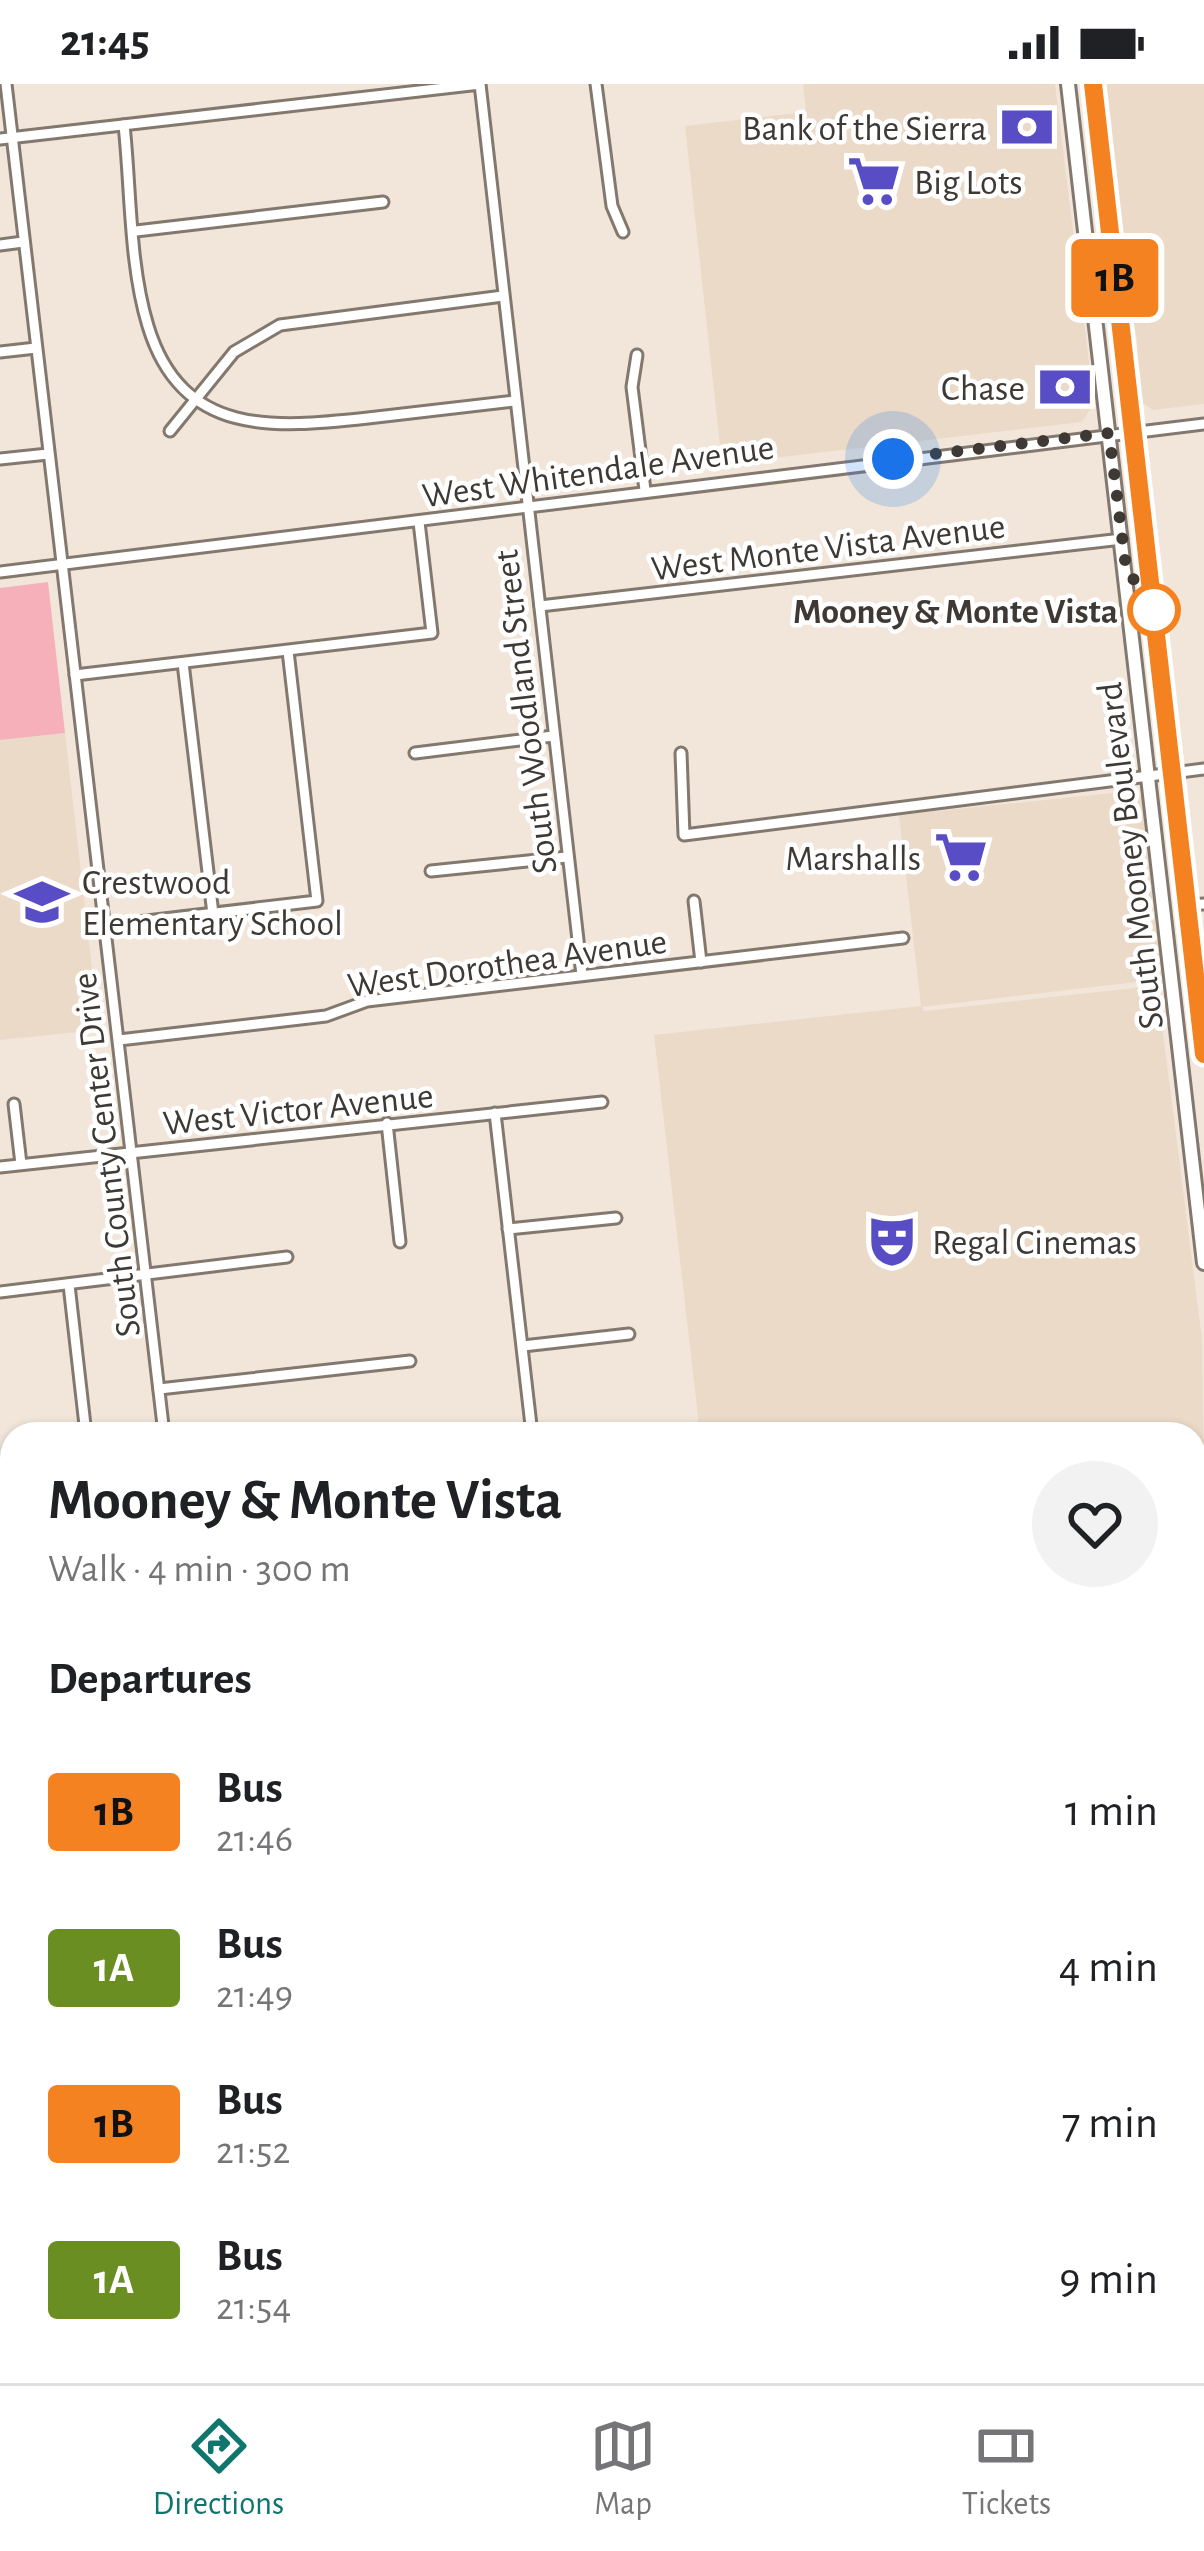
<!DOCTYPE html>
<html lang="en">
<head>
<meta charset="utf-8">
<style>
	:root { --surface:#fff; --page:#f2f2f2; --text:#202124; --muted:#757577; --line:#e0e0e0; --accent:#0f766e }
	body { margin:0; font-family:"Alegreya Sans",sans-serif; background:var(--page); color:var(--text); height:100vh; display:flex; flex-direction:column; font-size:45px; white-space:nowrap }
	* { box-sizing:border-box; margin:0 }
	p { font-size:39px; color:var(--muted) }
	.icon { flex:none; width:66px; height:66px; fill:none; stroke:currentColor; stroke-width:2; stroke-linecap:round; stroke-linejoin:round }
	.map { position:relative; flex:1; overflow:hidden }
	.drawer { position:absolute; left:0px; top:1338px; width:1206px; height:963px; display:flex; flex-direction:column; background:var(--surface); border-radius:36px 36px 0 0; box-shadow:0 3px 9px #0004 }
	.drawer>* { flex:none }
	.badge { padding:0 24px; border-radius:9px; font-size:42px; line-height:78px }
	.you { position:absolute; width:60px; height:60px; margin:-30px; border:9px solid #fff; border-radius:50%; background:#1a73e8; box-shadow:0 0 0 18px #1a73e833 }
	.map>.badge { position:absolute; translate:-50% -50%; box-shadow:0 0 0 6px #fff }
	h2 { padding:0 48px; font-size:45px; line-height:108px }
	.round { display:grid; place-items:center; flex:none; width:126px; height:126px; border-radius:63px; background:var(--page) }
	.headline { display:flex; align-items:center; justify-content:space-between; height:204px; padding:0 48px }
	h1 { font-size:57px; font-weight:700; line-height:90px }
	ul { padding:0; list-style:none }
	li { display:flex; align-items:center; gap:36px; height:156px; padding:0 48px }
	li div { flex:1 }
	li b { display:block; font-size:45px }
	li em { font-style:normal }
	li .badge { min-width:132px; font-weight:700; text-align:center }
	.status { display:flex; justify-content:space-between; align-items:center; height:84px; padding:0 60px; background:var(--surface); direction:ltr }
	.status svg { height:33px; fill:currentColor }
	.tab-bar { display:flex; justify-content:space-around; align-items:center; height:168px; border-top:3px solid var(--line); background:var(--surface); font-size:33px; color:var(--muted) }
	.tab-bar a { display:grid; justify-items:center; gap:6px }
	.tab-bar .active { color:var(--accent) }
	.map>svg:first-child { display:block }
	.built { fill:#ebdac8 }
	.green { fill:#f5b0ba }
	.water { fill:#819d40 }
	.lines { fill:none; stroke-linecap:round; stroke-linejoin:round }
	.stream { stroke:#819d40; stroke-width:3 }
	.minor-casing { stroke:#83786d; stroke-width:15 }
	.major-casing { stroke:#83786d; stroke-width:18 }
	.minor { stroke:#fff; stroke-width:9 }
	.major { stroke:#fff; stroke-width:12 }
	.line-casing { stroke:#fff; stroke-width:27 }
	.line { stroke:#f58220; stroke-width:18 }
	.walk { stroke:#3e3934; stroke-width:12; stroke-dasharray:0 21.6 }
	.stop-dot { fill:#fff; stroke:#f58220; stroke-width:6 }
	.labels { text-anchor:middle; stroke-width:9; stroke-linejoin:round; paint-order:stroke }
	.poi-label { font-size:36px; fill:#3e3934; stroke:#fff; text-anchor:end }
	.street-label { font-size:36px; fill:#3e3934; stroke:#fff }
	.stop-label { font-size:36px; font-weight:bold; fill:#3e3934; stroke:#fff; text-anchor:end }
</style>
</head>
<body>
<div class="status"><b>21:45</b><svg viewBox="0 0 49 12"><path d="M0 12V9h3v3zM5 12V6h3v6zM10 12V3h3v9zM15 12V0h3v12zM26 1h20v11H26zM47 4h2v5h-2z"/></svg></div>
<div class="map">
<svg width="1204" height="2299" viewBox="0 0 1204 2299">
	<rect width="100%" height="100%" fill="#f2e6da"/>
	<g class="built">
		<polygon points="803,0 1055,0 1094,319 1082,338 722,380 685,42 806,28"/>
		<polygon points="1105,0 1204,0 1204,320 1153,326 1138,316 1137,256 1125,194"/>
		<polygon points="65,649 99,946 0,956 0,656"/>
		<polygon points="1132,707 1143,715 1162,895 922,923 924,927 1162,901 1161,933 1202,1255 1204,1401 1194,1403 1194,1350 700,1350 654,951 921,922 899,731"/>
		<polygon points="1204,1451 1204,1923 1194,1847 1194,1452"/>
		<polygon points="1194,2027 1204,2027 1204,2299 794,2299 794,2289 1194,2289"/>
		<polygon points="0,2288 117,2289 118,2299 0,2299"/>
	</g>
	<g class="green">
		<polygon points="48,498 65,649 0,656 0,504"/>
		<polygon points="117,2289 281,2289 282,2299 118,2299"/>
	</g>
	<polygon class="water" points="485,2289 751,2289 749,2299 486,2299"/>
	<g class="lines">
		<g class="stream">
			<polyline points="1194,1943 1204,1942"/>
			<polyline points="251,2289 254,2299"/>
		</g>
		<g class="minor-casing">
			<g id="minor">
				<polyline points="6,0 164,1350"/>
				<polyline points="596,0 612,122 623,148"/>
				<path d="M124,41C131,105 129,180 148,242C182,354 275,344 368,334C417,328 466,323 514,317"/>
				<polyline points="0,55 480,0 582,891"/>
				<polyline points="136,147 383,118"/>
				<polyline points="0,161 23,158"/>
				<polyline points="0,268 36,264"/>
				<polyline points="637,271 632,303 645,406"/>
				<polyline points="170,347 234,268 280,241 503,212"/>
				<polyline points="0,375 48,370"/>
				<polyline points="0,488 1204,340"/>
				<polyline points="540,522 1122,455"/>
				<polyline points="183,579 213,830"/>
				<polyline points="75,591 432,549 419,438"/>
				<polyline points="415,669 553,652"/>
				<polyline points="681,669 684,751 1204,685"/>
				<polyline points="431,787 567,773"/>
				<polyline points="694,817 701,878"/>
				<polyline points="1188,821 1204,820"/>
				<polyline points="104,842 317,817 288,567"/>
				<polyline points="119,956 326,932 367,917 903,854"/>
				<polyline points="14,1020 21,1080"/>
				<polyline points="495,1029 532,1350"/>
				<polyline points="387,1039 400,1158"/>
				<polyline points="0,1083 602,1018"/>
				<polyline points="508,1145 616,1134"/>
				<polyline points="69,1201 86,1350"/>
				<polyline points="0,1208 287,1173"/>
				<polyline points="523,1262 629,1250"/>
				<polyline points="159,1305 410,1277"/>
				<polyline points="0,1871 12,1870"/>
				<polyline points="0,1993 2,1993"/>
				<polyline points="1194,2004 1204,2004"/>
				<polyline points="0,2112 12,2110"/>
				<polyline points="0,2230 12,2228"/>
				<polyline points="291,2289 292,2299"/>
				<polyline points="301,2289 303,2299"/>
				<polyline points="781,2299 781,2289"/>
			</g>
		</g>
		<g class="major-casing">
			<g id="major">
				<polyline points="1068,0 1204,1179"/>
				<polyline points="1093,0 1204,969"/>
				<polyline points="1194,1416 1204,1415"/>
				<polyline points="1194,1438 1204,1437"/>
				<polyline points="0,1565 12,1563"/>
			</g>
		</g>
		<use href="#minor" class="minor"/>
		<use href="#major" class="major"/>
	</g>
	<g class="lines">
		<g class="line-casing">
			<polyline id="line" points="1093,0 1204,970"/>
		</g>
		<use href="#line" class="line"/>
		<polyline class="walk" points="893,375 1109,349 1126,484 1154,526"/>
	</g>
	<defs>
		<g id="bank-bare" transform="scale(4.14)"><path d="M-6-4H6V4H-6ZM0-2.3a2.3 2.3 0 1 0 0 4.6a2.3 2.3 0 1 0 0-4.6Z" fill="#594dc5" stroke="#fff" stroke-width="2.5" paint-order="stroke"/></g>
		<g id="supermarket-bare" transform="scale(4.14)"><path d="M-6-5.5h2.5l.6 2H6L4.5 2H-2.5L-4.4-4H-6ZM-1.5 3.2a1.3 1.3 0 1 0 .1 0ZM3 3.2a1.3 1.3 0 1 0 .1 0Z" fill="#594dc5" stroke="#fff" stroke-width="2.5" paint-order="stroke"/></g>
		<g id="school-bare" transform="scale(4.14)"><path d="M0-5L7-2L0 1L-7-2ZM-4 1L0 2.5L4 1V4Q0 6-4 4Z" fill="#594dc5" stroke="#fff" stroke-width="2.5" paint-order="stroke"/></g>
		<g id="theatre-bare" transform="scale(4.14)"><path d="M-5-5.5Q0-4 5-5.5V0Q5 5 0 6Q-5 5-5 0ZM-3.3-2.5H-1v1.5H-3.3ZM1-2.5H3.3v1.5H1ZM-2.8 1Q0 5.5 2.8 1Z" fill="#594dc5" stroke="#fff" stroke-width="2.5" paint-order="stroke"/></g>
	</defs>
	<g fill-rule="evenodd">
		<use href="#bank-bare" x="1027" y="43"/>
		<use href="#supermarket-bare" x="874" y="97"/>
		<use href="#bank-bare" x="1065" y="303"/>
		<use href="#supermarket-bare" x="961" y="773"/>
		<use href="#school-bare" x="42" y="818"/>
		<use href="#theatre-bare" x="892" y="1157"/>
	</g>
	<circle class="stop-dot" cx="1154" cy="526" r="24"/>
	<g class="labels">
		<g class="poi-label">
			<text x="987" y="56">Bank of the Sierra</text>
			<text x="914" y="110" text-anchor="start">Big Lots</text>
			<text x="1025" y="316">Chase</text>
			<text x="921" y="786">Marshalls</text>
			<text x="82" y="810" text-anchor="start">Crestwood<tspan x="82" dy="41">Elementary School</tspan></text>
			<text x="932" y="1170" text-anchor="start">Regal Cinemas</text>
		</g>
		<g class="street-label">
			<text transform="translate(598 386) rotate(-8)" y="13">West Whitendale Avenue</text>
			<text transform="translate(828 462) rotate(-7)" y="13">West Monte Vista Avenue</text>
			<text transform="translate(524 628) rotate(-97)" y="13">South Woodland Street</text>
			<text transform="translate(1129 772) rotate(-97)" y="13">South Mooney Boulevard</text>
			<text transform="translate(507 878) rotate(-8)" y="13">West Dorothea Avenue</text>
			<text transform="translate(298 1024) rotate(-6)" y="13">West Victor Avenue</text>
			<text transform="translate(105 1071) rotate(-97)" y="13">South County Center Drive</text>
		</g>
		<g class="stop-label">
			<text x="1118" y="539">Mooney &amp; Monte Vista</text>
		</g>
	</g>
</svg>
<div class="you" style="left:893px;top:375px"></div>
<b class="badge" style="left:1115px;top:194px;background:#f58220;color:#111">1B</b>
<section class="drawer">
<div class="headline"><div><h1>Mooney &amp; Monte Vista</h1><p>Walk · 4 min · 300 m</p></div><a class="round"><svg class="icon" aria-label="heart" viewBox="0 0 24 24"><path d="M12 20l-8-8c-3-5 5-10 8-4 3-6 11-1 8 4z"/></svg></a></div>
<h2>Departures</h2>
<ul>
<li><span class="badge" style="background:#f58220;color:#111">1B</span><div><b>Bus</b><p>21:46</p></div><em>1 min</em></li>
<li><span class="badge" style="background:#6b8e23;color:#fff">1A</span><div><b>Bus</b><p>21:49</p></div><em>4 min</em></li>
<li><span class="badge" style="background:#f58220;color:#111">1B</span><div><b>Bus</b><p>21:52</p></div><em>7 min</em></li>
<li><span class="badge" style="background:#6b8e23;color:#fff">1A</span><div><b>Bus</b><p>21:54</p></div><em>9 min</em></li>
</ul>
</section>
</div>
<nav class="tab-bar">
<a class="active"><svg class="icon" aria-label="directions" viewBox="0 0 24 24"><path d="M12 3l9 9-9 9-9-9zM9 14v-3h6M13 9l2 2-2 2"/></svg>Directions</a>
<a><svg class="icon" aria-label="map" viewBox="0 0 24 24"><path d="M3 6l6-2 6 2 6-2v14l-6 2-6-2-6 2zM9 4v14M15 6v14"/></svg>Map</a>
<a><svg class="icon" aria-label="tickets" viewBox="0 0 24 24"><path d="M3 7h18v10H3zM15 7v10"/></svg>Tickets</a>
</nav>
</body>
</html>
